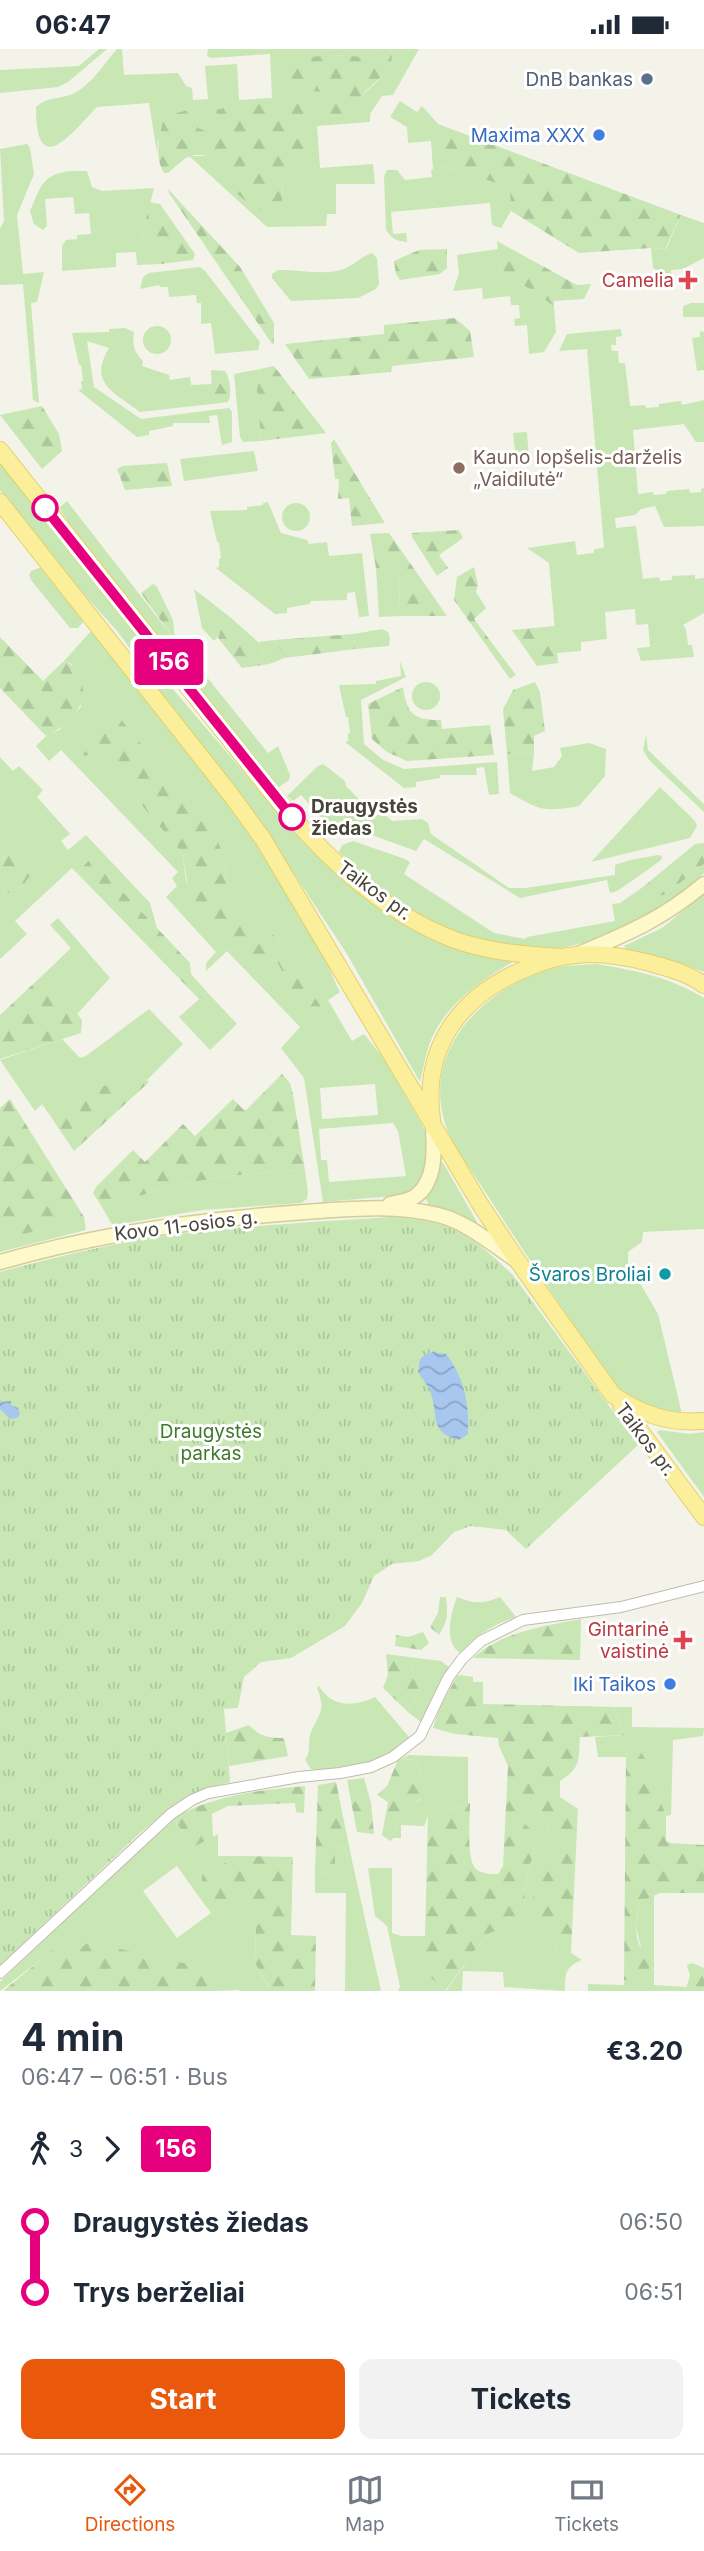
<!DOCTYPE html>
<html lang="en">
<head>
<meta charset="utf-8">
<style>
	:root { --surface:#fff; --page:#f2f2f3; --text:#1f2937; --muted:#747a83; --line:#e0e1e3; --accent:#ea580c }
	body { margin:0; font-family:Inter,sans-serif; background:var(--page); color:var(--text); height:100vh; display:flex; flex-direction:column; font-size:26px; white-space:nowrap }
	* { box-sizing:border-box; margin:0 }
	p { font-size:23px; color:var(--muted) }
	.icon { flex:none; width:38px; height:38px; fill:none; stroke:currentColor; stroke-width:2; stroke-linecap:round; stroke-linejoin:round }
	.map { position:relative; height:1942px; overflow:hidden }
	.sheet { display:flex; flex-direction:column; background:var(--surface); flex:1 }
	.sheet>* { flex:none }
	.badge { padding:0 14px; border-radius:5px; font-size:24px; line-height:46px }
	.map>.badge { position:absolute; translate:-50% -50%; box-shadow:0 0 0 4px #fff }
	.legs { display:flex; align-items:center; gap:10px; height:77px; padding:0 21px; font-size:23px }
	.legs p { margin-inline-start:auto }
	.overview { display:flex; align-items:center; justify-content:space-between; height:119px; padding:0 21px }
	h1 { font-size:38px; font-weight:700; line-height:52px }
	.primary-button { display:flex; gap:14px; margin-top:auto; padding:14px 21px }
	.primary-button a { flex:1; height:80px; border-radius:14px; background:var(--accent); color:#fff; font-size:28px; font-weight:700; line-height:80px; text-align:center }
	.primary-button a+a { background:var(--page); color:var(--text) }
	ul { padding:0 21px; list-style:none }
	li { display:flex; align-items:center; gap:24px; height:70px; font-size:26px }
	li i { display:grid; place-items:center; width:10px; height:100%; margin:0 9px; background:currentColor }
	li i::after { content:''; width:18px; height:18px; margin:-9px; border:5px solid; border-radius:50%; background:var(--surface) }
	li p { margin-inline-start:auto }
	li:first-child i { background:linear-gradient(#0000 50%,currentColor 0) }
	li:last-child i { background:linear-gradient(currentColor 50%,#0000 0) }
	.status { display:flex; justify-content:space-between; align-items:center; height:49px; padding:0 35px; background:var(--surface); direction:ltr }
	.status svg { height:19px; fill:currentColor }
	.tabs { display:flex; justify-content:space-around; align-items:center; height:98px; border-top:2px solid var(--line); background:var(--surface); font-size:19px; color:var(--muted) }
	.tabs a { display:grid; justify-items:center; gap:4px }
	.tabs .active { color:var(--accent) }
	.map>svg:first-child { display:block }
	.grass { fill:#c8e7b4; fill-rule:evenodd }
	.forest { fill:url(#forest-firs) }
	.park { fill:url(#park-tufts) }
	.water { fill:url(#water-waves) }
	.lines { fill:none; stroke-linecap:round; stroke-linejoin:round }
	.street-casing { stroke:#c0bcac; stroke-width:12 }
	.secondary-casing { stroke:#d3cd9a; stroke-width:17 }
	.primary-casing { stroke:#e2d06b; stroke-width:18 }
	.street { stroke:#fff; stroke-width:10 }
	.secondary { stroke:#fdf9cb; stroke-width:14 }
	.primary { stroke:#fcef9b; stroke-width:16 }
	.line-1-casing { stroke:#fff; stroke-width:16 }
	.line-1 { stroke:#e6007e; stroke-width:10 }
	.service-dot { fill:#5c6f8a; stroke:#fff; stroke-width:2.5 }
	.shop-dot { fill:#3f7fe0; stroke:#fff; stroke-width:2.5 }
	.health-dot { fill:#e0444e; stroke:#fff; stroke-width:2.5 }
	.education-dot { fill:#8d6e63; stroke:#fff; stroke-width:2.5 }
	.stop-1-dot { fill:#fff; stroke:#e6007e; stroke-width:3.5 }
	.culture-dot { fill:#0f9aa8; stroke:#fff; stroke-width:2.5 }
	.labels { text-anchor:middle; stroke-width:6; stroke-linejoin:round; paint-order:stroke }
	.service-label { font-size:19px; fill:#4e5e75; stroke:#fff; text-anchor:end }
	.shop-label { font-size:19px; fill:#366cbe; stroke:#fff; text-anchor:end }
	.health-label { font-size:19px; fill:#be3a42; stroke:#fff; text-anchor:end }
	.education-label { font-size:19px; fill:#785e54; stroke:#fff; text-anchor:start }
	.stop-label { font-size:19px; font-weight:bold; fill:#484438; stroke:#fff; text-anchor:start }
	.street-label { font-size:19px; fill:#484438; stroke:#fff }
	.culture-label { font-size:19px; fill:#0d838f; stroke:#fff; text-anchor:end }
	.park-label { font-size:19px; fill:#3d7a2c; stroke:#fff }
</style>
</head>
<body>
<div class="status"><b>06:47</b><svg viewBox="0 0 49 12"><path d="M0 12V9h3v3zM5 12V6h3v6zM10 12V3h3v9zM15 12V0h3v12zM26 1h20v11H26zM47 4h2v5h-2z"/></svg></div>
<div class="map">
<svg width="704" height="1942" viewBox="0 0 704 1942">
	<defs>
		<pattern id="forest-firs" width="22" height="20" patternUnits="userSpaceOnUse" patternTransform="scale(1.75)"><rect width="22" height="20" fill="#c8e7b4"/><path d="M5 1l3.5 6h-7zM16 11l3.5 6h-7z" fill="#adc79c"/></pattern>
		<pattern id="park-tufts" width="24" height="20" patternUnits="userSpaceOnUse" patternTransform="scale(1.75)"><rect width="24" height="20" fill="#c8e7b4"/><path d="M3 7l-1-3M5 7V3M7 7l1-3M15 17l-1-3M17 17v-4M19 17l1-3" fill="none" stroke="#adc79c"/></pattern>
		<pattern id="water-waves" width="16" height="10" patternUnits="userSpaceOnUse" patternTransform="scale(1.75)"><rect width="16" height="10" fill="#a8c7ef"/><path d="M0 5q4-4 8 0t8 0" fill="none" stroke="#8ba3c3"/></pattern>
	</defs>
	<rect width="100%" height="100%" fill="#f4f3ea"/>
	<g class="grass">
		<polygon points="99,0 107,0 68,33 58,38 0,44 0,21 79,17"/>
		<path d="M117,0H122L124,26L178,24L186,37L192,39L193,51L208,50L205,17L237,15L239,51L272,49L270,5L211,9L207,7L208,0H381L369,8L329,6L281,13V39L325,43L329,47L360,48C373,35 398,21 390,0H419L393,46L382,47L370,65V73L317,77L320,119L373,115L375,135H336V165H327L326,177L267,178L189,107H213L225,114L233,123L282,155L283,128L308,84L293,86L290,79L314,56L274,70L214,77L206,82L198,79L158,91L157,104L149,54L97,58C71,85 36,132 36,58C46,48 60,50 73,45C90,37 105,14 117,0Z"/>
		<path d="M400,52L417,63L422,57L438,75V116L511,138V162L501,179L492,176L490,154L391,163L393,185L406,184L407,193C397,192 392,190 386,181L384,127L387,121H397L405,131L432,128L431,121L433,120L431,92L408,94L407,78L390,68Z"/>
		<polygon points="27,95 30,99 34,125 17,166 23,225 44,223 37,253 31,254 39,354 33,351 23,235 0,236 0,180 4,172 0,100"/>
		<path d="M70,122H87L92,138L102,142L154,139L142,186L161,215L137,216L136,203L116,204V218L62,222V197L66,191L77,190V186L91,185L89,164L75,165L73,148L45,150L47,177L43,181L34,175L30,162C41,138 41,126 70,122Z"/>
		<polygon points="681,166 704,174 704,209 683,220 671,221 672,227 665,228 653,219 651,199 666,200"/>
		<polygon points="498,200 500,220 554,257 556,283 544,303 529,305 527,276 515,277 514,270 520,269 519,256 511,256 510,247 483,250 482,239 453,242 459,224 457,206"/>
		<path d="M373,204L377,210L379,235L376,240L358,249L291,252L272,229V225L278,221C298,220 325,227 344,220C355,216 362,206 373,204Z"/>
		<polygon points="200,218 205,222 260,293 258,301 215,305 211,274 201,275 201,254 197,254 196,246 169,248 168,238 160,238 159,236 140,240 143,228 149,224"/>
		<polygon points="691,254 704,254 704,268 683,268 683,257"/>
		<circle cx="157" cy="291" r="14"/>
		<path d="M125,279L134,283C132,295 134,303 143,312L142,317L169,326L170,331L190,328L191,336L212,335V355L140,363C114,343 88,334 109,299L87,292L94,338L141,370L229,359L232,363V393L222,396L217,366L209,367L210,374H173V377L149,382V386L137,388L78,341L82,340L81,332H83L81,316H79L72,284L109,283V280Z"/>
		<polygon points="621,280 622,287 616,288 616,296 611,296 612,302 618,302 619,314 625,314 630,357 645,356 646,359 659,358 659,355 681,352 682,356 704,351 704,393 696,393 684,375 633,381 638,445 653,443 654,446 666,445 667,442 689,440 690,444 701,443 701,440 704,439 704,477 664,478 655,457 641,460 635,466 615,469 616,479 636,477 643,530 659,528 660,532 672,531 672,527 695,526 695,530 704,529 704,564 683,576 686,580 688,596 692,596 694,608 641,612 637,599 650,598 648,575 636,576 635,560 605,563 607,590 581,593 581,602 557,604 549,514 527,499 575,492 577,506 594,504 594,500 604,499 587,300 559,302 567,285"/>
		<polygon points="700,282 704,283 704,321 697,322 692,289 700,288"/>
		<polygon points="260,320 257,341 261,392 243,393 240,388 234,325"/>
		<polygon points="527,383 529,410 516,411 513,384"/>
		<polygon points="254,402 258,422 184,432 180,410"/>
		<polygon points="0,412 151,603 150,611 139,612 118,583 50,507 0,441"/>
		<polygon points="67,452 175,591 170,598 164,597 82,493 59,459"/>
		<polygon points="268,453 281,484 307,491 309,495 327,493 329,507 362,504 369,567 359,568 355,543 347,544 347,551 311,552 310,555 287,559 287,564 275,565 216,519 219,518 219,510 221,509 219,494 217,493 210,462 247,461 247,458 263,456 263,454"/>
		<circle cx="296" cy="468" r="14"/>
		<polygon points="42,518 84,572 78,579 70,579 31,531 29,526 31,522"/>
		<polygon points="376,519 399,521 400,567 379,568"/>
		<path d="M194,540L230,568C223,575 221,586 214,592L202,579Z"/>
		<polygon points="382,580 388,583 390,590 389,597 355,600 354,585"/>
		<path d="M92,581C172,682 255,782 318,894C327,910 332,928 340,943L328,951L352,992L364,985L382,1007L426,1083L428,1100L426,1118L417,1136L406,1146L323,1153L304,1029L281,999L300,978L227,902L206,922V914L216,903L166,848L177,837L172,829L178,823L61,701L49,712L36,697L46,687L59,681L81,658L72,615L64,612ZM92,705L225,810L226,834L229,849L243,862L270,880L328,970L323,977L312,976L275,909L263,916L202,870L186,831L182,804L118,728ZM375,1035L378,1066L322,1070L320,1039ZM393,1074L398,1082L406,1127L329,1133L327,1111H321L319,1080Z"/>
		<polygon points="274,591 285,609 269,615 258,593"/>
		<polygon points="194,595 197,598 189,606 268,704 278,697 290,726 289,731 279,738 265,724 173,609 176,606 179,608"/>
		<polygon points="400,612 406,628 361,651 364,695 383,711 404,720 497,713 499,745 489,746 484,718 476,719 477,726 440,726 440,729 416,733 416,738 404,739 345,693 348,692 348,684 350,684 348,668 346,668 339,636 376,635 376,632 401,627"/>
		<path d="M161,626L303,793L331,819L409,879L462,902L513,913C479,932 443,957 429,996C425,1008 423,1021 420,1033L347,905L273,793L151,633L153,630Z"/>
		<circle cx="426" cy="647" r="14"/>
		<polygon points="646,686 648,701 704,755 704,763 649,711 643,701"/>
		<path d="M589,694L606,700L605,727L579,757C544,763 541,762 510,744L507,705L534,704L532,722L554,718L562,707L560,699Z"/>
		<polygon points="0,708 13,722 19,717 43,741 37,748 70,785 61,792 68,801 86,786 150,854 157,879 91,809 77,824 72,819 15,872 27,885 0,910 0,849 24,835 5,807 0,811"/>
		<polygon points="323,715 345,732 346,737 375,767 383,764 392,772 422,770 428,774 431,785 509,839 525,839 615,826 615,816 630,811 639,827 617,842 610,844 607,831 520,849 424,790 416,802 352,779 324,786 321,783 327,775 301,746 293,752 287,747 318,717"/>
		<polygon points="660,738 695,772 697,777 690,789 591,813"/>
		<path d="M353,792L405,810L410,813L404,825L494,884L525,890L527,888L615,872L612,855L620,854L643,838V846L666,845L704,815V824C691,835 678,849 663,858C632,877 595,895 558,899C475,910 396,859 339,803L342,796Z"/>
		<polygon points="704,845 704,923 672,911 626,901 624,897 662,879"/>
		<polygon points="58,869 110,929 77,965 45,924 71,899 50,876"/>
		<path d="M596,915C637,922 667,927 704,949V1180L643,1183L642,1193L628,1203V1214L658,1265L682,1365C658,1361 637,1353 616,1339C573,1274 528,1210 486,1144C472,1121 451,1097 444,1071C423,996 490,934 558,918C570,916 584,916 596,915Z"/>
		<polygon points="207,943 237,975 210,1001 179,968"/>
		<polygon points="149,960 183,995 147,1031 140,1026 72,1070 63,1059 49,1065 42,1055 35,1062 0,1011 62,990 80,1009 86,1007"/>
		<polygon points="442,1112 477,1173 476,1175 429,1157 425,1148 434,1135"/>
		<polygon points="304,1115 308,1143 307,1150 301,1154 202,1161 115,1176 111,1174 102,1158 180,1135 231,1127 294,1121"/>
		<polygon points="84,1168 86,1181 0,1203 0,1192"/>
		<polygon points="659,1381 690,1385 704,1383 704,1448 657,1383"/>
		<path d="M457,1548C474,1555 483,1555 500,1548L516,1568C493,1575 476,1587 460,1604C443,1593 451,1564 457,1548Z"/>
		<polygon points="417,1609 441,1612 449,1618 435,1643 422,1674 408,1663 419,1641 412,1619"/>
		<path d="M319,1637C332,1659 355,1658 375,1648L409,1688V1692C386,1715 348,1717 317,1721L311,1720L305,1711C312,1702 307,1693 311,1683C320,1663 326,1662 317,1639Z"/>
		<polygon points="614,1658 632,1658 632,1678 704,1679 703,1687 673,1691 671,1766 666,1767 647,1713 627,1701 626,1708 598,1708 595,1688 624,1686"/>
		<path d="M409,1706L468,1708V1755C453,1757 442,1766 428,1767L424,1777L401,1776V1789H393C396,1770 404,1761 420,1751L422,1733L417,1710L398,1711Z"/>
		<path d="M527,1751L535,1754L552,1788L564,1796L553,1901L571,1904L582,1911C565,1918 565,1924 565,1942L504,1938L503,1923L463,1922L462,1942H446L474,1902L491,1883L512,1880L524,1854L527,1827L536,1795L520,1770L514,1765Z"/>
		<polygon points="173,1769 193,1798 218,1785 218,1807 238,1807 202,1826 202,1852 177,1817 143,1842 177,1889 211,1864 214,1868 230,1854 239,1854 256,1880 255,1914 269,1939 218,1942 201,1918 69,1907 61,1895 0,1942 0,1933"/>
		<polygon points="345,1797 348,1816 353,1816 381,1942 345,1942 346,1844 315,1844 315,1822 335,1825 335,1799"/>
		<path d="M368,1819H392V1884L401,1887C411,1910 427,1925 445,1942H398L400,1938L387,1877L375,1867Z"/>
		<polygon points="654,1846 654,1936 687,1938 685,1942 588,1942 588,1935 624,1936 624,1931 649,1931 636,1878 639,1853"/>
	</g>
	<g class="forest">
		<path d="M381,0H390C399,22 373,32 361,47C356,52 354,61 351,68L340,69L329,66V47L325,43L281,40L272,21L281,13L296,10L329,6L369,8Z"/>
		<path d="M311,51L314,56L290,79L293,86L308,84L311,88L304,116L283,128L282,155L274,166C257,162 241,151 230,136L233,123C223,111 202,100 186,109C180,113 174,119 168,124H164C154,106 159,90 163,72L169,66L192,60L198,65V79L206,82L214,77L217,61C233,55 250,54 267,55L274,70C291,65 286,53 311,51Z"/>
		<polygon points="438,75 681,166 665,200 651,199 579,204 511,162 510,138 438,116"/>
		<polygon points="168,140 240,218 274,274 274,295 272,295 169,144"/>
		<polygon points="150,153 160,155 195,205 193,211 161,215 142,186"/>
		<polygon points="497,192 577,236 591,235 584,250 554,252 554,257 500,220"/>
		<polygon points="447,200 447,219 440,225 400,231 396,225 394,212 419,201"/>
		<polygon points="455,269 470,282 474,308 392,317 391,323 309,330 285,295 384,285 384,276"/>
		<polygon points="274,317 326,384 261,392 257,341 260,320"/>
		<path d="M211,321L225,322C230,329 232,346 228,353L212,355Z"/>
		<polygon points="42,357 59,385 62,402 42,420 0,366"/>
		<polygon points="334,390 385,474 352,477 349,449 338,450 339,430 335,430 331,394"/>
		<polygon points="167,414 172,437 125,441 117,420 122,417"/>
		<polygon points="459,481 463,489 439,506 448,519 437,527 412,488 412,484"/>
		<polygon points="389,484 447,567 400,567 399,521 376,519 370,485"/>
		<polygon points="474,518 478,536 476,543 486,559 474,570 516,626 510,630 454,551 457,528"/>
		<polygon points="153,535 157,538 173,571 175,591 141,544"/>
		<polygon points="230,568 258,593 269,615 242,619 218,589 223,575"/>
		<polygon points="555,577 558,614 537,617 512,581"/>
		<polygon points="354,585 355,600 285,609 274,591"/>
		<path d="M0,588L43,632L64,612C73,615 75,620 79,627C94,653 67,678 46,687L0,639Z"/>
		<polygon points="535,633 540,643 545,682 534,687 534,704 507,705 503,660 513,641"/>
		<path d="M403,638C407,665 413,671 441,671L442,680L490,676L494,706L407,712L387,703L372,690L368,655Z"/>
		<polygon points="115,663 215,786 225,810 226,834 230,849 243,862 270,880 329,970 323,977 312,977 275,909 263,916 257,914 202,870 192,858 182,804 118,728 93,706 79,707 70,697"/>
		<polygon points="704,794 704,815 666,845 648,850 643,846 643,838 695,795"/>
		<polygon points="17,800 29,806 37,817 24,835 0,849 0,811"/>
		<polygon points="658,806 662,807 661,811 639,827 630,811"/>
		<polygon points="91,809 190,914 191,925 207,943 199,950 77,824"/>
		<polygon points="45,924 82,971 81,984 0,1010 0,966"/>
		<polygon points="282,1025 290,1034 293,1045 304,1115 294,1121 231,1127 180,1135 102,1158 93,1144 96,1138 133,1101 145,1113 183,1075 195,1087 233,1050 245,1062"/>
		<polygon points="140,1026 149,1033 74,1102 49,1065 63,1059 73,1069 91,1041"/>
		<polygon points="10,1050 84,1168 0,1192 0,1059"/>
		<path d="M440,1548H446C448,1564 448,1572 439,1586L430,1578L438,1564Z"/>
		<path d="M581,1570L580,1611L473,1609C501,1583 544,1577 581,1570Z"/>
		<polygon points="423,1583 429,1594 421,1601 395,1597 396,1586 408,1588"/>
		<polygon points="386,1605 417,1609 412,1619 419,1641 408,1663 383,1639 388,1626"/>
		<path d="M461,1626L473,1628V1633H483V1655L614,1658L624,1686L580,1688C578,1711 582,1718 560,1732V1748L578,1760L571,1904L553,1901L533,1848L563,1796L552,1788L535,1754L527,1752L515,1765L533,1783L536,1795L527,1827L524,1854L512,1881L491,1883L474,1902L445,1942C427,1925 411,1910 401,1887H425L428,1767C443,1765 455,1757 470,1754C470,1769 466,1811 476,1820C482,1825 491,1825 498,1825L503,1817L508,1717L499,1697L498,1689L455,1685L433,1679L438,1662L457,1627Z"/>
		<path d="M249,1676C260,1688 269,1689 284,1689L288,1707L229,1717L226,1684Z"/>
		<path d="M639,1700L647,1713L666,1767V1792L671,1794L704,1796V1844H660L639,1853C636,1874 632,1894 649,1909V1931H624L626,1708L627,1701Z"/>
		<path d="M417,1710L422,1733L427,1740C414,1762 397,1760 393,1789L390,1792L382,1786L388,1753L377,1746L387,1737L398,1711Z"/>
		<polygon points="364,1729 371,1754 374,1785 357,1783 347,1731"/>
		<polygon points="336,1733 353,1816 348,1816 345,1797 335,1799 335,1825 315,1822 318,1736"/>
		<path d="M305,1737L304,1764L296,1763L295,1754L228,1757L212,1765L213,1788L193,1798L173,1769C215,1746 258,1741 305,1737Z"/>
		<polygon points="238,1807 293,1808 291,1886 316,1887 315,1942 239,1942 239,1939 269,1938 255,1914 256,1880 239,1854 230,1854 221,1867 214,1868 202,1852 202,1826"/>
		<polygon points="89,1893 201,1918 218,1942 3,1942 61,1894 69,1907"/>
		<polygon points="692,1914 704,1919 704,1942 685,1942 690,1927 687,1916"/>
	</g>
	<path class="park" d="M391,1168C451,1172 469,1184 512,1225L638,1396L526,1500L506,1481L471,1477L454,1483L432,1506L419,1512L392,1515L374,1527L362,1554L345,1577L291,1609L261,1613L244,1628L238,1659L224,1660L230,1733L193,1744L175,1755L141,1783L0,1916V1223C52,1209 104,1196 157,1188C234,1177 313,1173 391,1168Z"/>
	<g class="water">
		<path d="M433,1303L446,1305C464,1328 470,1356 468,1385L459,1391C428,1384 439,1364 430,1342C427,1335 422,1330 418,1323L420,1310L426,1305Z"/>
		<polygon points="0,1349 1,1353 11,1352 11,1356 18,1359 20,1365 17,1369 10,1370 0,1360"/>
	</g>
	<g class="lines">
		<g class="street-casing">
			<polyline id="street" points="0,1924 171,1765 192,1751 208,1744 299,1728 340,1724 371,1718 393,1708 420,1687 448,1629 462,1610 481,1592 523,1571 621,1558 704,1537"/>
		</g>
		<g class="secondary-casing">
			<g id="secondary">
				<path d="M581,904C629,884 664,869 704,835"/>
				<path d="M390,1155C399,1153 410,1152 417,1146C437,1130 434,1098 433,1075"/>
				<path d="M0,1213C100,1184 201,1170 305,1163C349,1160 394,1155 438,1166C467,1173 492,1195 516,1211"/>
			</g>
		</g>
		<g class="primary-casing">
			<g id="primary">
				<path d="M0,401L276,749C324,807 383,864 455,891C489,903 525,906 560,908"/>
				<path d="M0,453L231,746L263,790L480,1155L517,1211L613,1346C642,1365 668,1375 704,1372"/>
				<polyline points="138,629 165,608"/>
				<path d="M432,1070C422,998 460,947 525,920C541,913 558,907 576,906C600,903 627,908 650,914C668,919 688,924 704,936"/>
				<polyline points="621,1356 704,1468"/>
			</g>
		</g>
		<use href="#street" class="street"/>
		<use href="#secondary" class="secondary"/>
		<use href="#primary" class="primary"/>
	</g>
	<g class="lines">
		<g class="line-1-casing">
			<polyline id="line-1" points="45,459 292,768"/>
		</g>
		<use href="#line-1" class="line-1"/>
	</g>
	<circle class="service-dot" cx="647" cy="30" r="7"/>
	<g class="shop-dot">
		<circle cx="599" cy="86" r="7"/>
		<circle cx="670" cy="1635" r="7"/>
	</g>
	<g class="health-dot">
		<path d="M684.5 220.5h7v7h7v7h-7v7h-7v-7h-7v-7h7z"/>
		<path d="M679.5 1580.5h7v7h7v7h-7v7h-7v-7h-7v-7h7z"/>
	</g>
	<circle class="education-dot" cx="459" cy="419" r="7"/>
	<g class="stop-1-dot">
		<circle cx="45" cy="459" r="12"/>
		<circle cx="292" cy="768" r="12"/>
	</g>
	<circle class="culture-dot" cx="665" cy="1225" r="7"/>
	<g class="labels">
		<g class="service-label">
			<text x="633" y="37">DnB bankas</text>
		</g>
		<g class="shop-label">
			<text x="585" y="93">Maxima XXX</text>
			<text x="656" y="1642">Iki Taikos</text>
		</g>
		<g class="health-label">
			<text x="674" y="238">Camelia</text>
			<text x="669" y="1587">Gintarinė<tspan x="669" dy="22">vaistinė</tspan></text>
		</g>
		<g class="education-label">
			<text x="473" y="415">Kauno lopšelis-darželis<tspan x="473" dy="22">„Vaidilutė“</tspan></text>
		</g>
		<g class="stop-label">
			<text x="311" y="764">Draugystės<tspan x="311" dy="22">žiedas</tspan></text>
		</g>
		<g class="street-label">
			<text transform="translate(375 841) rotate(36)" y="7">Taikos pr.</text>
			<text transform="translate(186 1176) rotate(-7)" y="7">Kovo 11-osios g.</text>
			<text transform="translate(646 1390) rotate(53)" y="7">Taikos pr.</text>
		</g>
		<g class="culture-label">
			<text x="651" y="1232">Švaros Broliai</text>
		</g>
		<g class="park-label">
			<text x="211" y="1389">Draugystės<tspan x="211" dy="22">parkas</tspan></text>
		</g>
	</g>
</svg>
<b class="badge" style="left:169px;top:613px;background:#e6007e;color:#fff">156</b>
</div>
<section class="sheet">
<div class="overview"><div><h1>4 min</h1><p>06:47 – 06:51 · Bus</p></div><b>€3.20</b></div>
<div class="legs"><svg class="icon" aria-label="walk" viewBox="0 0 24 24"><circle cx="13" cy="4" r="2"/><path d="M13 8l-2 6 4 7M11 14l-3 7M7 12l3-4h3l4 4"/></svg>3<svg class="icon" aria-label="forward" viewBox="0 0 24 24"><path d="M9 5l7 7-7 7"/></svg><b class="badge" style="background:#e6007e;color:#fff">156</b></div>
<ul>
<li><i style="color:#e6007e"></i><b>Draugystės žiedas</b><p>06:50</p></li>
<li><i style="color:#e6007e"></i><b>Trys berželiai</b><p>06:51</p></li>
</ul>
<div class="primary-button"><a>Start</a><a>Tickets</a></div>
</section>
<nav class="tabs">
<a class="active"><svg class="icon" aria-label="directions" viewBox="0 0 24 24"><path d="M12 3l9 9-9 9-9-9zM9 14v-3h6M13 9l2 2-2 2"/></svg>Directions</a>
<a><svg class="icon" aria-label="map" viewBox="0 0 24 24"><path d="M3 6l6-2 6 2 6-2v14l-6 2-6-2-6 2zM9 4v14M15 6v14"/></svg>Map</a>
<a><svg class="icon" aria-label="tickets" viewBox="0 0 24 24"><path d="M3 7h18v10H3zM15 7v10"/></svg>Tickets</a>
</nav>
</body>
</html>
